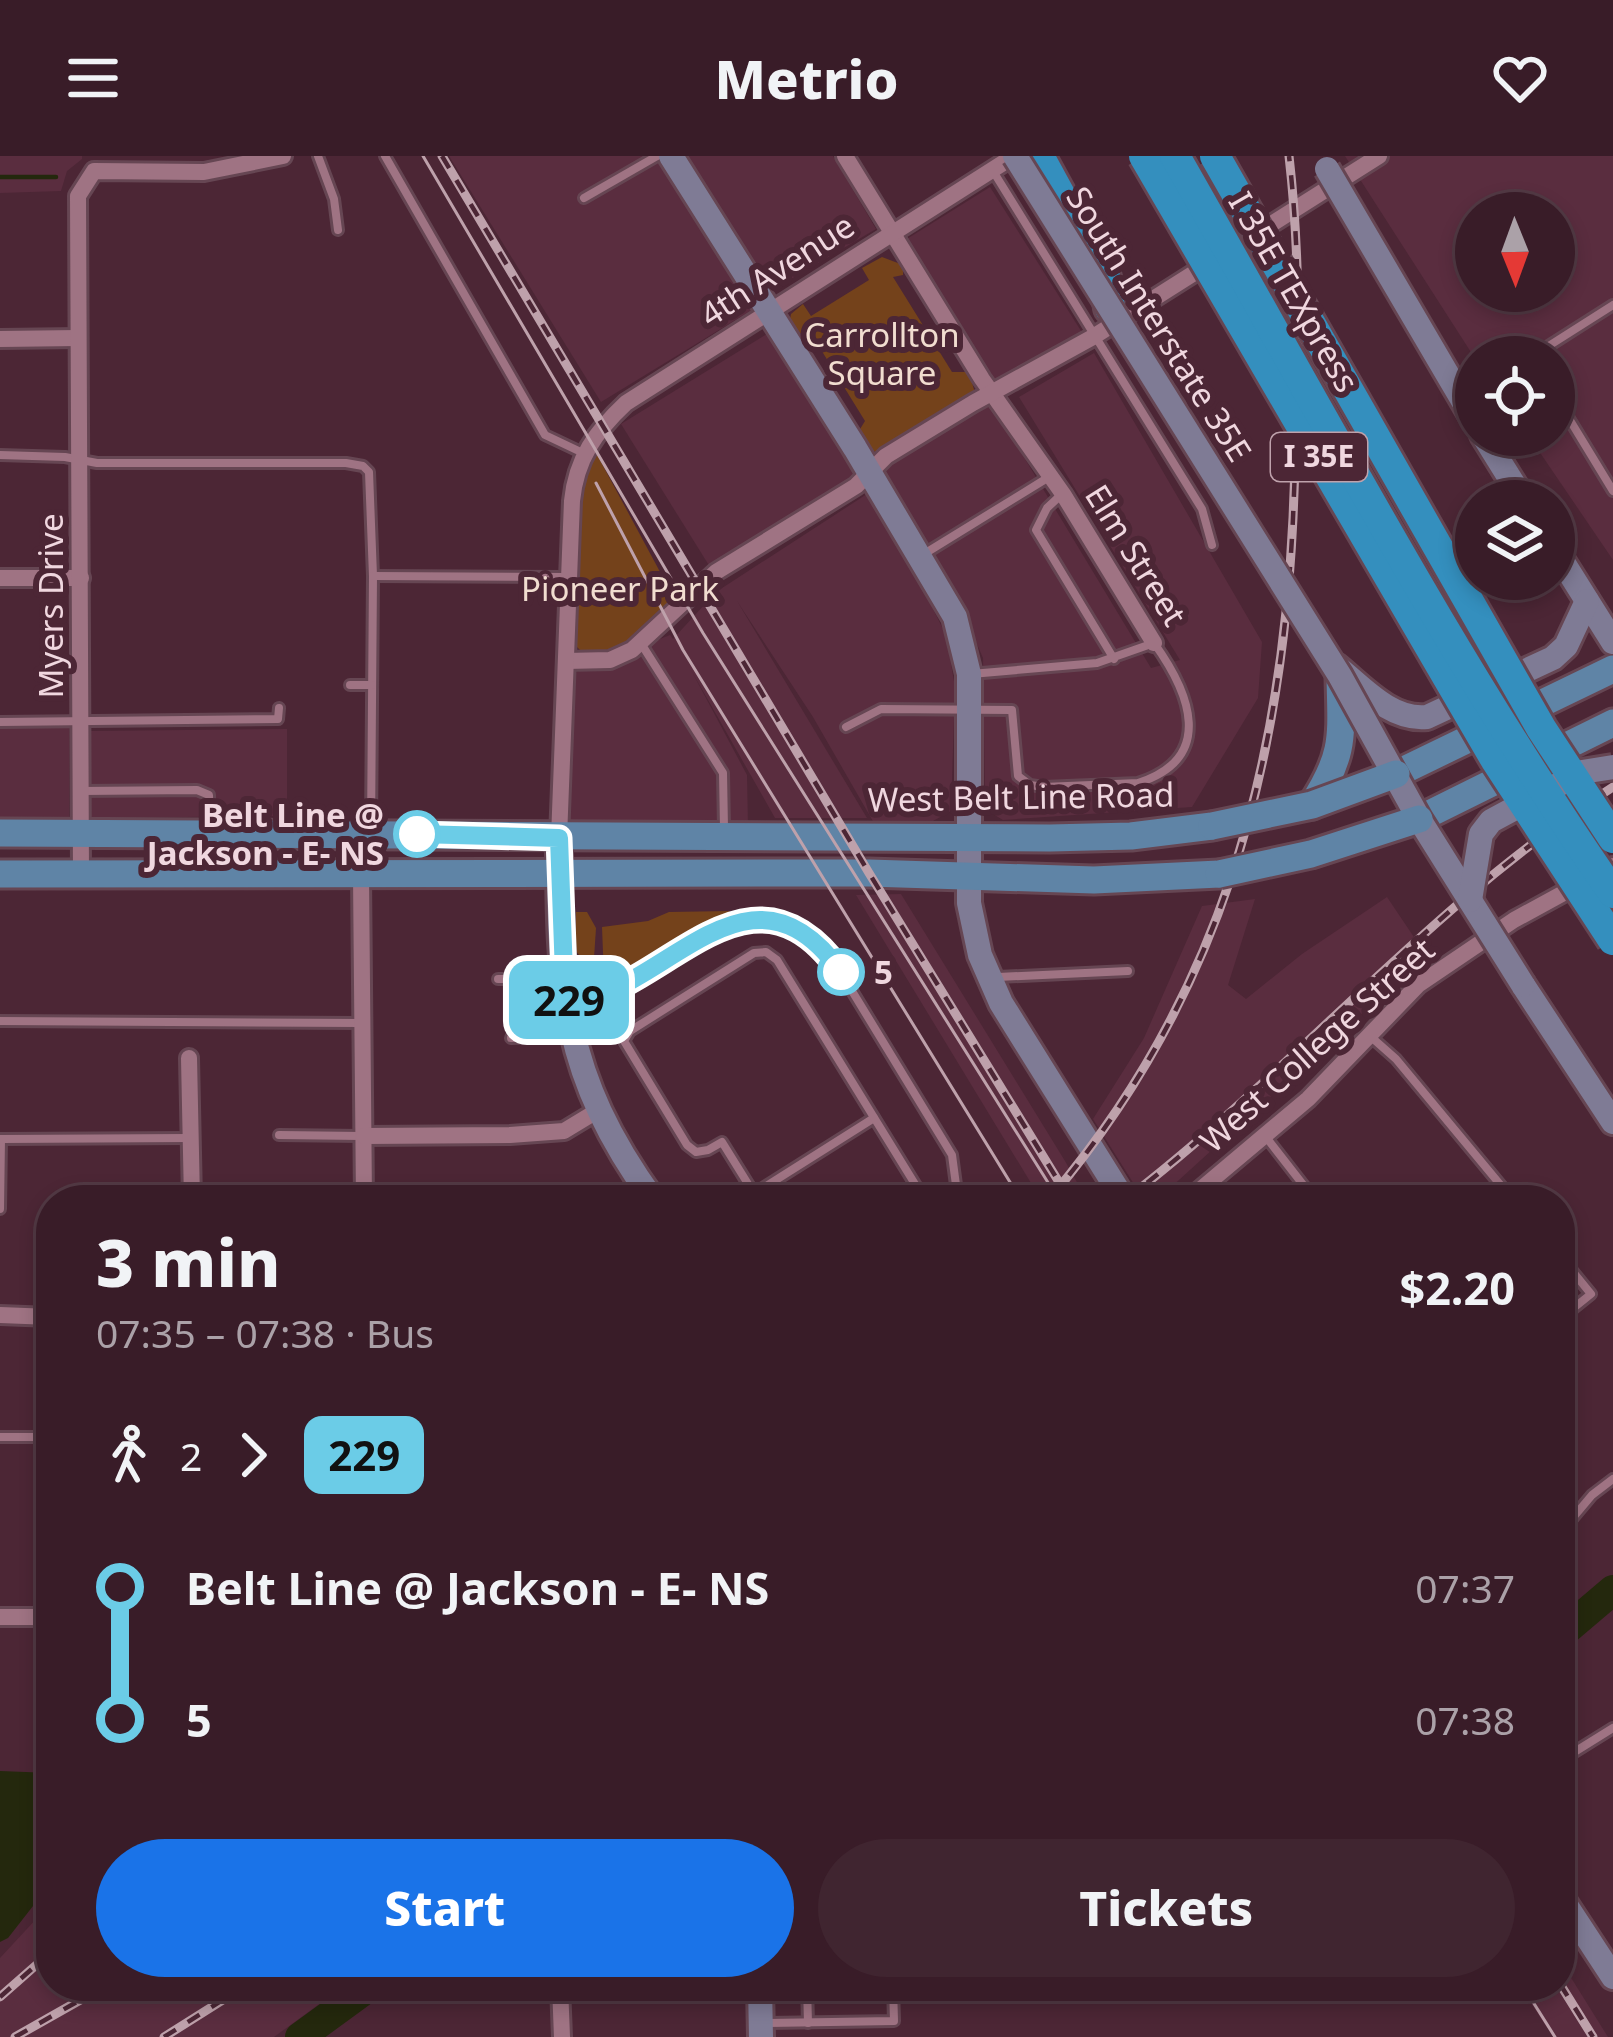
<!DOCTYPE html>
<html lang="en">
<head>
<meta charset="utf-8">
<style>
	:root { --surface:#391c28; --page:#402530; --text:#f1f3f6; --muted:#aba1a8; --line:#533a45; --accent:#1a73e8 }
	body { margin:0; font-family:"Noto Sans",sans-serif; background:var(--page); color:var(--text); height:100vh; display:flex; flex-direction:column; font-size:45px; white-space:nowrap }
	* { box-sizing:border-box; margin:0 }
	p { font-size:39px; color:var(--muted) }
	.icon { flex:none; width:66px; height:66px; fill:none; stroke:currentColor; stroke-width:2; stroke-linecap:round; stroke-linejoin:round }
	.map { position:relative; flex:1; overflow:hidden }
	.panel { position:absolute; left:36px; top:1029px; width:1539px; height:816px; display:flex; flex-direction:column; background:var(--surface); border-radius:48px; box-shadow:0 6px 18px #0003,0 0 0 3px var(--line) }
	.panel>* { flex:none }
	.badge { padding:0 24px; border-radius:18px; font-size:42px; line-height:78px }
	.needle { width:78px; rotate:179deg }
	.buttons { position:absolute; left:1455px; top:36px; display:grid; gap:24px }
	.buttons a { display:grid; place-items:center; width:120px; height:120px; border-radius:50%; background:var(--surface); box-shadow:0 6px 18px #0003,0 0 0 3px var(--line); font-size:60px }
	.map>.badge { position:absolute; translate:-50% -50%; box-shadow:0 0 0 6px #fff }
	.legs { display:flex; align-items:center; gap:18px; height:132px; padding:0 60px; font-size:39px }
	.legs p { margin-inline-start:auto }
	.summary { display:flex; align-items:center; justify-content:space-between; height:204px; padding:0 60px }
	h1 { font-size:66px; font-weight:800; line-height:90px }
	.primary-button { display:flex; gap:24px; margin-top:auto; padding:24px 60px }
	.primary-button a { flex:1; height:138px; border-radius:72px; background:var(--accent); color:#fff; font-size:48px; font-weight:800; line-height:138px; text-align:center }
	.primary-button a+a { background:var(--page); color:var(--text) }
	ul { padding:0 60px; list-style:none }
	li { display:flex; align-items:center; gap:42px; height:132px; font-size:45px }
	li i { display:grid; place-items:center; width:18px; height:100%; margin:0 15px; background:currentColor }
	li i::after { content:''; width:30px; height:30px; margin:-15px; border:9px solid; border-radius:50%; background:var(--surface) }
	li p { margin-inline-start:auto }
	li:first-child i { background:linear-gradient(#0000 50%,currentColor 0) }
	li:last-child i { background:linear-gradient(currentColor 50%,#0000 0) }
	header { display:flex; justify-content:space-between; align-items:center; height:156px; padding:0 60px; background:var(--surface); font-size:54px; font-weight:800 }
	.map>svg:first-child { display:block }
	.built { fill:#5a2d3f; fill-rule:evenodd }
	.green { fill:#74421b }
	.water { fill:#24280d }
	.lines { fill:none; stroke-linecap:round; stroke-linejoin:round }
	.stream { stroke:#24280d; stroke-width:4.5 }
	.river { stroke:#24280d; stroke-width:30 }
	.lane-casing { stroke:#664653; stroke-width:14 }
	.street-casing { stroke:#664653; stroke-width:22 }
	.secondary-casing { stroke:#664653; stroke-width:30 }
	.primary-casing { stroke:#664653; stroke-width:33 }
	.highway-casing { stroke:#664653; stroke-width:36 }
	.lane { stroke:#9f7383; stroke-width:8 }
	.street { stroke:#9f7383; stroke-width:16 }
	.secondary { stroke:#7f7b95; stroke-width:24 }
	.primary { stroke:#5f84a6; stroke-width:27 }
	.highway { stroke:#348fbe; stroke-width:30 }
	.tram { stroke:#bea1ab; stroke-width:3 }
	.rail-casing { stroke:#bea1ab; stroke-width:9 }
	.rail { stroke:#4c2635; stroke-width:4.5; stroke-dasharray:14; stroke-linecap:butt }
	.secondary-bridge-casing { stroke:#664653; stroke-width:30; stroke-linecap:butt }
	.primary-bridge-casing { stroke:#664653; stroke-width:33; stroke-linecap:butt }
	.highway-bridge-casing { stroke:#664653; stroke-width:36; stroke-linecap:butt }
	.secondary-bridge { stroke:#7f7b95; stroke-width:24 }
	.primary-bridge { stroke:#5f84a6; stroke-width:27 }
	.highway-bridge { stroke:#348fbe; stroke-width:30 }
	.line-1-casing { stroke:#fff; stroke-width:27 }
	.line-1 { stroke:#6bcce7; stroke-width:18 }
	.stop-1-dot { fill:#fff; stroke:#6bcce7; stroke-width:6 }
	.labels { text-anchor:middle; stroke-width:12; stroke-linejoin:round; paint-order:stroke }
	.shield { fill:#4c2635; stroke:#bfa2ac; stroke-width:3 }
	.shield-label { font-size:30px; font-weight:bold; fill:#f0d7df }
	.street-label { font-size:33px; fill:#f0d7df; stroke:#4c2635 }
	.park-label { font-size:33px; fill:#f1ddd0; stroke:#4c2635 }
	.stop-label { font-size:33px; font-weight:bold; fill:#f0d7df; stroke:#4c2635; text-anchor:end }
</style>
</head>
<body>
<header><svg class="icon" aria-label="menu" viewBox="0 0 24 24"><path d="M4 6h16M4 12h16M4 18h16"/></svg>Metrio<svg class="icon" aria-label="heart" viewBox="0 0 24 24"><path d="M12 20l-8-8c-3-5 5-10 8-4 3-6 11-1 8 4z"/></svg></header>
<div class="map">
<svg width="1613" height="1881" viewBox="0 0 1613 1881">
	<rect width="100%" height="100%" fill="#4c2635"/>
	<g class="built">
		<polygon points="0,0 82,0 82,3 67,15 61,35 0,37"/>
		<polygon points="449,0 661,0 755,152 601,246"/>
		<polygon points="686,0 833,0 876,73 767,137"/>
		<path d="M1345,0H1613V404L1528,279H1554V201L1476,204ZM1476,57H1554V135H1476Z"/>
		<polygon points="990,31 1083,178 993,228 902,86"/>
		<polygon points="770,176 859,319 710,411 621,268"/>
		<polygon points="1094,197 1262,486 1258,542 1192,651 1003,664 988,655 985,642 983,502 956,440 879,314 990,245 1151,512 1180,504 1019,241"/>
		<polygon points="867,338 917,421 946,479 955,531 951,655 933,665 874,667 813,561 737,445 867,662 775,662 691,514 747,619 748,670 568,668 572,518 670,479 673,483 716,436"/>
		<rect x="0" y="561" width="69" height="103"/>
		<polygon points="287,573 287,660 91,662 91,575"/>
		<polygon points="901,738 1065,1005 1087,1044 1020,1044 1034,1032 856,739"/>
		<polygon points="1387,741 1426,799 1157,1044 1144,1044 1093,963 1144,882 1202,750 1255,743 1228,829 1246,843 1302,798"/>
		<polygon points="51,1747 51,1830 344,1830 274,1881 0,1881 0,1802"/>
		<polygon points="1560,1804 1608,1881 1553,1881 1520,1830 1560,1830"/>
	</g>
	<g class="green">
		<polygon points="882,101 903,109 903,119 893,121 952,216 969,216 975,237 879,296 870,295 857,278 865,265 807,171 799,179 789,168 791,158 803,148 811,160 869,124 862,112"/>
		<path d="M595,295L673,440C644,474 631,489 586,500L573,487L580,345Z"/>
		<polygon points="730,755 619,819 604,822 602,771 648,765 669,756"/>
		<polygon points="576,756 587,756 596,772 593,817 576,795"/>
	</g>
	<polygon class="water" points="0,1615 51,1617 51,1727 8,1782 0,1786"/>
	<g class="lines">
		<polyline class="stream" points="0,21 56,21"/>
		<g class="river">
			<polyline points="1560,1479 1613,1434"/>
			<polyline points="300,1881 370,1830"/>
		</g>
		<g class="lane-casing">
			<g id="lane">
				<polyline points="318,0 334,43 338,74"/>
				<polyline points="385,0 545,279 583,297"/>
				<polyline points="993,15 1202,353 1212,389"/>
				<polyline points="584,42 657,0"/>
				<polyline points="1543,201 1547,191 1613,149"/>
				<polyline points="1554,238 1613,335"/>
				<polyline points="0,299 65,301 97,307 346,307 363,310 369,316 373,420 371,675"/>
				<polyline points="1062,338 1047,352 1036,374 1114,503"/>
				<polyline points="924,398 1049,321"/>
				<polyline points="373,420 566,421"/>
				<polyline points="642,489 723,617 724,672"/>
				<polyline points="350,529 372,529"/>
				<polyline points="0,566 278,563 279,552"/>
				<path d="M846,571L881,553L1012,554L1018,620L1030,629L1044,631L1138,627C1216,602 1190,537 1154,487L1097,507L971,518"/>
				<polyline points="81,635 197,634 209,639 210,674"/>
				<polyline points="998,821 1128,815"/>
				<polyline points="498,823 560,823"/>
				<path d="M570,844C673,827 739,700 838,812L952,999L956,1029L952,1044"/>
				<polyline points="0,865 361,867"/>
				<polyline points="1370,880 1396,903 1513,1044"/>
				<polyline points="511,882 571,880"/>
				<polyline points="279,979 362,980"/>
				<polyline points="1266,981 1315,1044"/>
				<polyline points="744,1044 874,962"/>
				<polyline points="758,1044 722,986 708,994 696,996 687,989 624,885 630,875 754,797 766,796 777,804 918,1033 917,1044"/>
				<polyline points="1370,1044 1384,1044"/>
				<polyline points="0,1053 1,983 189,982"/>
				<polyline points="1560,1100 1591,1138 1560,1163"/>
				<polyline points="0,1281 51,1281"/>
				<polyline points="1560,1345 1572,1363"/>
				<polyline points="1560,1377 1592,1339 1613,1323"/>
				<polyline points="1560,1605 1613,1572"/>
				<polyline points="807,1830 808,1867"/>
				<polyline points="768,1867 894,1865 893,1830"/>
			</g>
		</g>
		<g class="street-casing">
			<g id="street">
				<polyline points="845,0 982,223 1063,338 1154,487"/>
				<polyline points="0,183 78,182"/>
				<polyline points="0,422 81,422"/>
				<polyline points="566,505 610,504 632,494 716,416 856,330 886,300 973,247 1093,181 1379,0"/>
				<path d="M559,682L572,345C576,303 596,275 626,247L1014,0"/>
				<polyline points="81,718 78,40 94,15 204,16 283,0"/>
				<polyline points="361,719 364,1044"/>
				<polyline points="189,902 192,1044"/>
				<polyline points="364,980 510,979 564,975 597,955"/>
				<polyline points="1188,1044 1308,943 1418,829 1514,764 1613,710"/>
				<polyline points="0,1159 51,1161"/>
				<polyline points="0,1461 51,1461"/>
				<polyline points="560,1830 562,1881"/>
			</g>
		</g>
		<g class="secondary-casing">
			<g id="secondary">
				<polyline points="671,0 855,292 955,461 969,518 969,747 980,799 1001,847 1124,1044"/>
				<polyline points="1483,279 1524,345"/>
				<polyline points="1554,392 1613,486"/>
				<path d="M1336,510C1362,531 1391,565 1427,561L1553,502L1566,490L1587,445"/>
				<path d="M559,682C559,833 562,918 653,1044"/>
				<polyline points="1523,829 1613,966"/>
				<polyline points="1560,1740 1613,1821"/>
				<polyline points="760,1830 761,1881"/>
			</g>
		</g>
		<g class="primary-casing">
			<g id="primary">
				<polyline points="1396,618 1613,513"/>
				<path d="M1312,649C1346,597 1341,579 1340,520"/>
				<polyline points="1419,663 1613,567"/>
				<polyline points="0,677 1050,682 1131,680 1212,670"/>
				<polyline points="0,718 869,717 1094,724 1219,718"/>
			</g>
		</g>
		<g class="highway-casing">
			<polyline id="highway" points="1039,0 1105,121 1110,152"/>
		</g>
		<use href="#lane" class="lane"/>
		<use href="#street" class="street"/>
		<use href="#secondary" class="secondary"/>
		<use href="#primary" class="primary"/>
		<use href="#highway" class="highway"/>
		<g class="tram">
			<polyline points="423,0 703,477 1059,1044"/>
			<polyline points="596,327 683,494 1021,1044"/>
			<polyline points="1523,1830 1555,1881"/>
		</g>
		<g class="rail-casing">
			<g id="rail">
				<polyline points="442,0 869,717 1070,1044"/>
				<path d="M1051,1041C1219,843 1281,617 1293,362C1298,240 1303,122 1289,0"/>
				<path d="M1125,1044C1296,913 1429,749 1613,631"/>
				<polyline points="1560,1828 1593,1881"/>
				<polyline points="0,1841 51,1796"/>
				<polyline points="15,1881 105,1830"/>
				<polyline points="164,1881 245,1830"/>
			</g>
		</g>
		<use href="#rail" class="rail"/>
		<g class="secondary-bridge-casing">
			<g id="secondary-bridge">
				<polyline points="1015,0 1340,520 1419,663 1523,829"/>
				<polyline points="1327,13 1476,267"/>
				<polyline points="1470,744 1481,678 1491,665 1582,616 1613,611"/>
			</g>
		</g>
		<g class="primary-bridge-casing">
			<g id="primary-bridge">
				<polyline points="1212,670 1312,649 1396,618"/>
				<polyline points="1219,718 1311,698 1419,663"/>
			</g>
		</g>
		<g class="highway-bridge-casing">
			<g id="highway-bridge">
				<polyline points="1144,0 1495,603 1613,784"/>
				<path d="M1175,0C1317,248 1450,503 1613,737"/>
				<polyline points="1215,0 1541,572 1613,682"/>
			</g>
		</g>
		<use href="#secondary-bridge" class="secondary-bridge"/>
		<use href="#primary-bridge" class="primary-bridge"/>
		<use href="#highway-bridge" class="highway-bridge"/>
	</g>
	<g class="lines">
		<g class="line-1-casing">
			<path id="line-1" d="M417,678L559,682L565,845C580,842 597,841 611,835C692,797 763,707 841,816"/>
		</g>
		<use href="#line-1" class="line-1"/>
	</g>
	<g class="stop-1-dot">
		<circle cx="417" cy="678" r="21"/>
		<circle cx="841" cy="816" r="21"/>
	</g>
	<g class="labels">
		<rect class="shield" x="1271" y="277" width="96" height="48" rx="9"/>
		<g class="shield-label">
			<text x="1319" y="311">I 35E</text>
		</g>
		<g class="street-label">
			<text transform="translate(777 114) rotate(-33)" y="12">4th Avenue</text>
			<text transform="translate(1294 136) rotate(60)" y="12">I 35E TEXpress</text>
			<text transform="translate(1159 168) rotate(58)" y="12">South Interstate 35E</text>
			<text transform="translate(1136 399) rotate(58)" y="12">Elm Street</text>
			<text transform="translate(51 450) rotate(-90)" y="12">Myers Drive</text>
			<text transform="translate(1021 641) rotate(-1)" y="12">West Belt Line Road</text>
			<text transform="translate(1317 889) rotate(-42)" y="12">West College Street</text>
		</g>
		<g class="park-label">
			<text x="882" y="191">Carrollton<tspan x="882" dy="38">Square</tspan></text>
			<text x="620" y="445">Pioneer Park</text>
		</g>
		<g class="stop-label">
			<text x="384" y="671">Belt Line @<tspan x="384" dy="38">Jackson - E- NS</tspan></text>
			<text x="874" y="828" text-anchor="start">5</text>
		</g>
	</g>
</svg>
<div class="buttons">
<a><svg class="needle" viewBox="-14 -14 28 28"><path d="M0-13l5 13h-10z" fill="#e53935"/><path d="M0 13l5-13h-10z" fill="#aba1a8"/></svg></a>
<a><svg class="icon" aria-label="locate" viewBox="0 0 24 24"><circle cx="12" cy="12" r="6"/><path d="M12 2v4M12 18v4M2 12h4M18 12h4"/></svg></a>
<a><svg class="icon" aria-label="layers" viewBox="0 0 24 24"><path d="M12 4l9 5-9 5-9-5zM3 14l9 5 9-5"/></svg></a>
</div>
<b class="badge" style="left:569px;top:844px;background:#6bcce7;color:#111">229</b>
<section class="panel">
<div class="summary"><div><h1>3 min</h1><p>07:35 – 07:38 · Bus</p></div><b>$2.20</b></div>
<div class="legs"><svg class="icon" aria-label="walk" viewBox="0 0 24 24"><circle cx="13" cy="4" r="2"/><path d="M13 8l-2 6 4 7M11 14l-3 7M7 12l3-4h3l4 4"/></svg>2<svg class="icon" aria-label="forward" viewBox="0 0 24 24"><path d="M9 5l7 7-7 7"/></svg><b class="badge" style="background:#6bcce7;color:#111">229</b></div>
<ul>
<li><i style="color:#6bcce7"></i><b>Belt Line @ Jackson - E- NS</b><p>07:37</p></li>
<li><i style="color:#6bcce7"></i><b>5</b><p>07:38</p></li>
</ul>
<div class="primary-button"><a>Start</a><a>Tickets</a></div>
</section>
</div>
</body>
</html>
